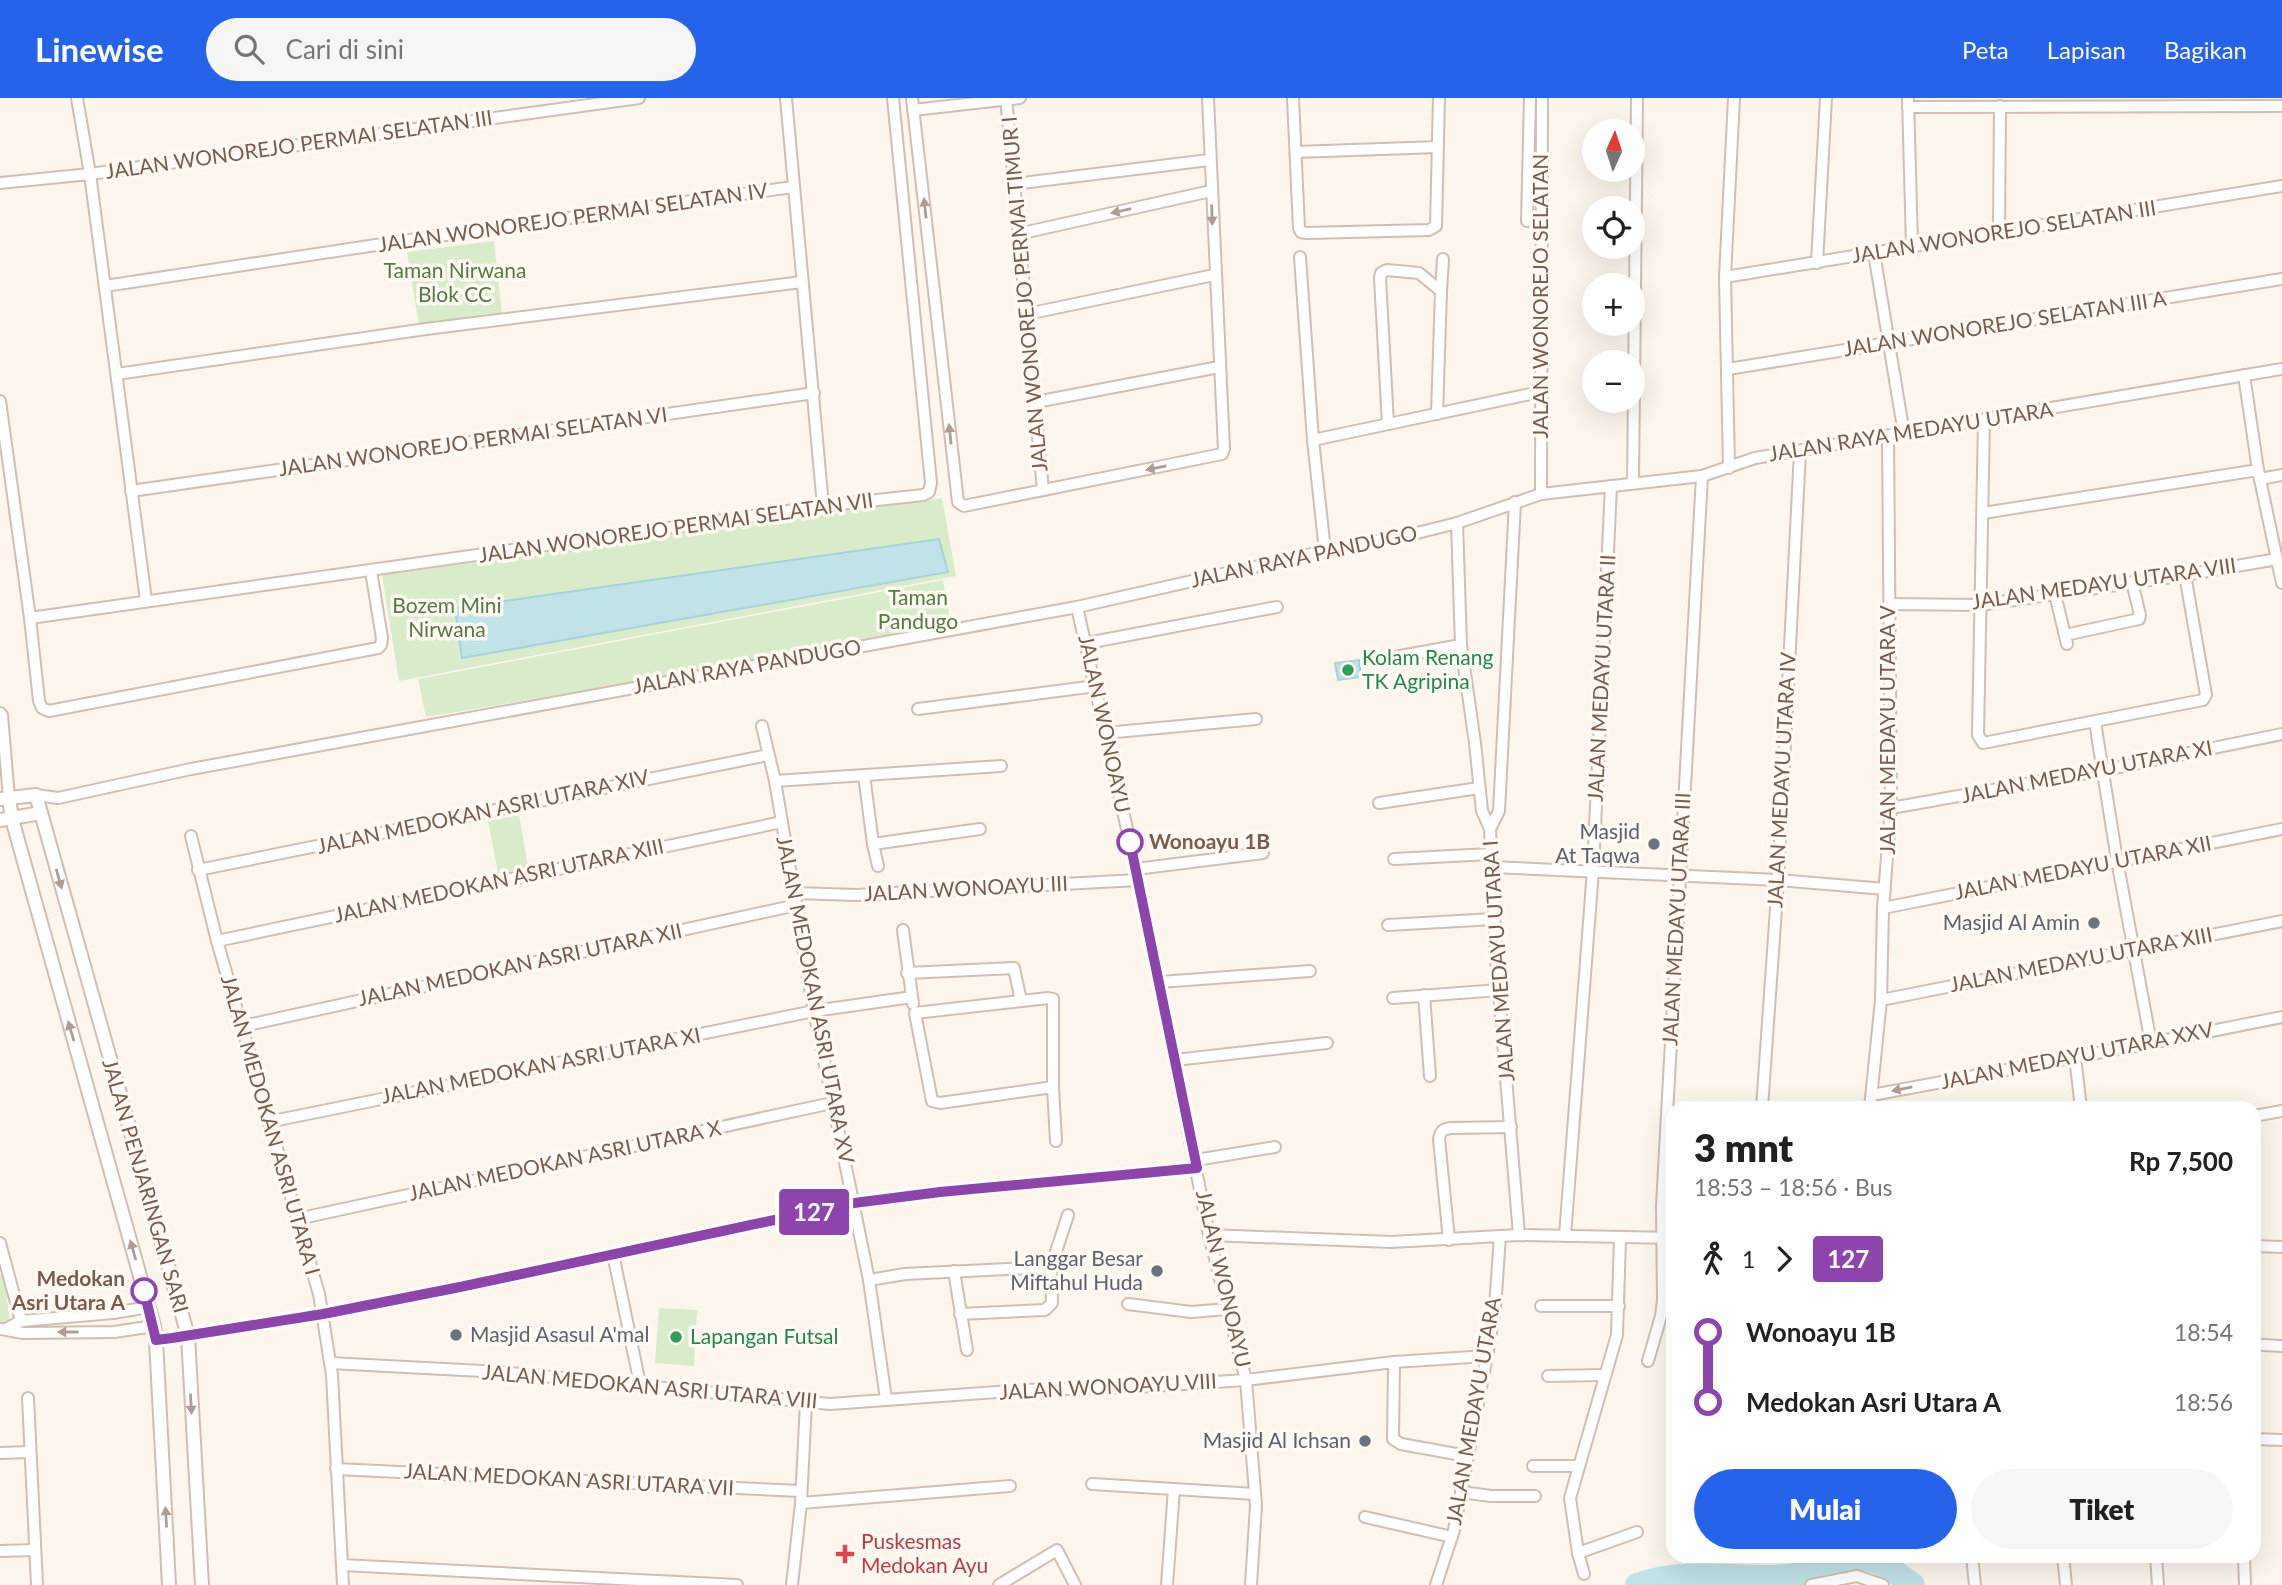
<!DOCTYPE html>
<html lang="id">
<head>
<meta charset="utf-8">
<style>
	:root { --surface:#fff; --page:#f6f6f6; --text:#202124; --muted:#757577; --accent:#2563eb }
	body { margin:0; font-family:Lato,sans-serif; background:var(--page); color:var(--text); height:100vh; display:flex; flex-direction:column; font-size:26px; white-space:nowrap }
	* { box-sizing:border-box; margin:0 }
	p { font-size:23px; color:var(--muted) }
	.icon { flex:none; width:38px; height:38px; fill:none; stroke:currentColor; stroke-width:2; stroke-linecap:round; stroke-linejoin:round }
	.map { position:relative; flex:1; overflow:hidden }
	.details { position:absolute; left:1666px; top:1003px; width:595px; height:462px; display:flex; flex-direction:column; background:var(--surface); border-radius:21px; box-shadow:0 7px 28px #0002 }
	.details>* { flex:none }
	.badge { padding:0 14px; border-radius:5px; font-size:24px; line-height:46px }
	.needle { width:46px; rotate:3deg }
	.controls { position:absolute; left:1582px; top:21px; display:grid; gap:14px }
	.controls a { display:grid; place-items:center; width:63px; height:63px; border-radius:50%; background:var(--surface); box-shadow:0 7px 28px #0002; font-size:35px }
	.map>.badge { position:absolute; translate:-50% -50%; box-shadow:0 0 0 4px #fff }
	.legs { display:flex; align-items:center; gap:10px; height:77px; padding:0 28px; font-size:23px }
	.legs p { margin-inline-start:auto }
	.headline { display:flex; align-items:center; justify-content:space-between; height:119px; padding:0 28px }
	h1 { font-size:38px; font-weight:800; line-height:52px }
	.action { display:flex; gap:14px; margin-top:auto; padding:14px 28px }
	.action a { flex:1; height:80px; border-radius:42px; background:var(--accent); color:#fff; font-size:28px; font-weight:800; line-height:80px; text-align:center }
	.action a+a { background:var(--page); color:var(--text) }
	ul { padding:0 28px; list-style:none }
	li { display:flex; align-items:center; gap:24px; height:70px; font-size:26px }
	li i { display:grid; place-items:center; width:10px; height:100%; margin:0 9px; background:currentColor }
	li i::after { content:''; width:18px; height:18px; margin:-9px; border:5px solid; border-radius:50%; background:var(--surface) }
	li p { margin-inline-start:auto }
	li:first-child i { background:linear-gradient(#0000 50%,currentColor 0) }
	li:last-child i { background:linear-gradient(currentColor 50%,#0000 0) }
	header { display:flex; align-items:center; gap:42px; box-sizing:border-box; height:98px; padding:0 35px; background:var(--accent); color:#fff }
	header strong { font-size:33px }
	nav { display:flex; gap:38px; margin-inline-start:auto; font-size:24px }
	.search { width:490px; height:63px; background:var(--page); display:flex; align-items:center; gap:18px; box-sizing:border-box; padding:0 24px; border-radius:38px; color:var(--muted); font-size:26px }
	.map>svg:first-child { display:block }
	.green { fill:#d8ecc9 }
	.water { fill:#bfe3e8; stroke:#a5d3da; stroke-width:2 }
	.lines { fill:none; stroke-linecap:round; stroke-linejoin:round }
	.river { stroke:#bfe3e8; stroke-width:24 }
	.minor-casing { stroke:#d1beb0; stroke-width:14 }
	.tertiary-casing { stroke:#d1beb0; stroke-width:16 }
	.minor { stroke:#fff; stroke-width:10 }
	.tertiary { stroke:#fff; stroke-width:12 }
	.oneway { fill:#af9d94 }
	.line-1-casing { stroke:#fff; stroke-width:16 }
	.line-1 { stroke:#8e44ad; stroke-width:10 }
	.leisure-dot { fill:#2e9e5b; stroke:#fffaf3; stroke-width:2.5 }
	.stop-1-dot { fill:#fff; stroke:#8e44ad; stroke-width:3.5 }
	.worship-dot { fill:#6b7280; stroke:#fffaf3; stroke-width:2.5 }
	.health-dot { fill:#e0444e; stroke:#fffaf3; stroke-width:2.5 }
	.labels { text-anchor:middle; stroke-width:7; stroke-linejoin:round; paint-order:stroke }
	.street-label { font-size:21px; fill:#7a5c4d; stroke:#fffaf3 }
	.park-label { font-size:21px; fill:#537a41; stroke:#fffaf3 }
	.leisure-label { font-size:21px; fill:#27864d; stroke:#fffaf3; text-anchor:start }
	.worship-label { font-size:21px; fill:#5b616d; stroke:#fffaf3; text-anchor:end }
	.stop-label { font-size:21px; font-weight:bold; fill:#7a5c4d; stroke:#fffaf3; text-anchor:start }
	.health-label { font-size:21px; fill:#be3a42; stroke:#fffaf3; text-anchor:start }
</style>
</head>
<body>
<header>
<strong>Linewise</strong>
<div class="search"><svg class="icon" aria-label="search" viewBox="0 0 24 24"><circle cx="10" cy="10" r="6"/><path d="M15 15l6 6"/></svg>Cari di sini</div>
<nav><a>Peta</a><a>Lapisan</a><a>Bagikan</a></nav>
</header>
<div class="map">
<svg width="2282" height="1487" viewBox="0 0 2282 1487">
	<rect width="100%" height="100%" fill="#fdf6ec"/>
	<g class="green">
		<polygon points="494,143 502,217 419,227 407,154"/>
		<polygon points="942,400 956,478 399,583 382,477"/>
		<polygon points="943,482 952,532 426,619 418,581"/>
		<polygon points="519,717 529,774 499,780 488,723"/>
		<polygon points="4,1176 10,1225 0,1225 0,1177"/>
		<polygon points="659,1210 697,1212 694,1268 655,1265"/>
	</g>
	<g class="water">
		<polygon points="939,441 948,474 462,560 455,510"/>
		<polygon points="1359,562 1361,579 1338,582 1335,565"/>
	</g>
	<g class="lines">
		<path class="river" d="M1637,1487C1697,1466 1752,1487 1809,1475C1824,1472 1841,1459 1856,1460C1883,1462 1892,1472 1913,1487"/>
		<g class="minor-casing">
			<g id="minor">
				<polyline points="77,0 90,76 146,502"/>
				<polyline points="786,0 823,408"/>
				<polyline points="912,0 958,404 964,408 1222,356 1224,351 1208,0"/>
				<polyline points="1006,0 1043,392"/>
				<polyline points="1293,0 1299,130 1301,134 1307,135 1429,132 1436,128 1439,0"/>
				<polyline points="1908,0 1912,147"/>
				<polyline points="1908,9 2282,8"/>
				<polyline points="913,12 1020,0"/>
				<polyline points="1296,54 1438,49"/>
				<polyline points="0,85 90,76 639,0"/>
				<polyline points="1014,86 1209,62"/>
				<polyline points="1527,123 1530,0"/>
				<polyline points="1999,134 2000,8"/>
				<polyline points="1018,136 1211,93"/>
				<polyline points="1874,155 1904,336"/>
				<polyline points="1300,159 1313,342 1325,453"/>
				<polyline points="1817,165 1826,0"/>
				<polyline points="1725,179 2282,88"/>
				<polyline points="105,188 409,142 793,89"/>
				<polyline points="1441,193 1443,161"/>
				<polyline points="1027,216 1214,177"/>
				<polyline points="1728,271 2282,181"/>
				<polyline points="117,276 426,231 802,184"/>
				<polyline points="2244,277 2258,372 2282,485"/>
				<polyline points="0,303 30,520 39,603 42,610 49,613 378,550 381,547 382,540 371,473"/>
				<polyline points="1036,304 1219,269"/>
				<polyline points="1984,322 1978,637 1983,645 2203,602 2206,597 2205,591 2185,477"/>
				<polyline points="1388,326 1380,180 1381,175 1387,172 1419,175 1441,193 1437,316"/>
				<polyline points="1313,342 1540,294"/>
				<polyline points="1729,370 1725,179 1734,0"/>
				<polyline points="2260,381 2282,377"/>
				<polyline points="1633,385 1637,0"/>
				<polyline points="131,393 814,295"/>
				<polyline points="1541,396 1542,0"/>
				<polyline points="1983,415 2258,372"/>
				<polyline points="1457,425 1461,547 1475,645 1482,713 1490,731 1496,858 1519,1137"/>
				<polyline points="2055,496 2067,546"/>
				<polyline points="1889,506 1980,507 2185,477 2277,461"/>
				<polyline points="1077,509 1136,771 1209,1137 1246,1282 1256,1407 1251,1487"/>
				<polyline points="30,520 823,408 923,397 929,394 931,385 893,0"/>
				<polyline points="2065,537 2139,521 2140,517 2132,484"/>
				<polyline points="1087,545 1277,509"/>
				<polyline points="1378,562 1461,547"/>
				<polyline points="918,611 1096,588"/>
				<polyline points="0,615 2,617 9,700"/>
				<polyline points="2095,624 2117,762 2151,945"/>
				<polyline points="762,628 775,683 814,913 869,1182 886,1301"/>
				<polyline points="1105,635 1256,621"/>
				<polyline points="864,677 873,746 980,731"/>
				<polyline points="775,683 1001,668"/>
				<polyline points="36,697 58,700 191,671 1077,509 1325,453 1409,437 1457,425 1541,396 1702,378 1755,360 2282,271"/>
				<polyline points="1379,705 1479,690"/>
				<polyline points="1891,710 2105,672 2282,636"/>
				<polyline points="1490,731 1499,713 1515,404"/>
				<polyline points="191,738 217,843 319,1196 332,1277 343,1487"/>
				<polyline points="873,746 878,768"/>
				<polyline points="1394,761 1490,756"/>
				<polyline points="1491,769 1778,782 1885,791"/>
				<polyline points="1136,771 1263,755"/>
				<polyline points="198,772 768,657"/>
				<polyline points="795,795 856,797 1138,782"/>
				<polyline points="1883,810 2282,731"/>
				<polyline points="1388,827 1494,821"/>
				<polyline points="903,832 913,906"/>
				<polyline points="217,843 782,724"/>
				<polyline points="907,875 1014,870 1021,903"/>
				<polyline points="1160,884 1310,873"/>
				<polyline points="1424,897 1430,978"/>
				<polyline points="1393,900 1499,892"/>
				<polyline points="1881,902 2282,823"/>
				<polyline points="243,928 797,807"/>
				<polyline points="2075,959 2081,1010"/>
				<polyline points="1175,962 1327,945"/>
				<polyline points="1053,989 940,1005 932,1003 915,915 1048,900 1053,901 1053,989 1056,1043"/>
				<polyline points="1872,997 2151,945 2282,919"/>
				<polyline points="1762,1010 1778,782 1800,354"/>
				<polyline points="1870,1010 1881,902 1883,810 1891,710 1888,338"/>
				<polyline points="2254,1018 2282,1013"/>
				<polyline points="268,1024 814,913 912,899"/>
				<polyline points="1196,1062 1275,1049"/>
				<polyline points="297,1121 832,1005"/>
				<polyline points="1209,1137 1391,1144 1519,1137 1673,1140"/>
				<polyline points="1565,1138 1593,772 1611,388"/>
				<path d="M1449,1142L1439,1041C1441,1032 1443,1031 1452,1030L1511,1029"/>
				<polyline points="0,1145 21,1223"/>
				<polyline points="2254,1148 2282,1149"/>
				<polyline points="613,1156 640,1286"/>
				<polyline points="954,1173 967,1252"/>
				<polyline points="869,1182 905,1176 1051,1169"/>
				<polyline points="1128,1206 1191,1214 1228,1211"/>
				<polyline points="1541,1208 1619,1208"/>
				<polyline points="960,1216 1045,1212 1052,1205 1051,1169 1068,1117"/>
				<polyline points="0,1231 23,1235 114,1234 154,1228"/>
				<polyline points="6,1231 21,1223 113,1215 149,1209"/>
				<polyline points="156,1242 323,1216 487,1184 854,1105 940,1094 1197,1070"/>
				<polyline points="2262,1247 2282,1248"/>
				<polyline points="1648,1263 1661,1218 1663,1202 1662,1108 1702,378"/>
				<polyline points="1394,1264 1393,1341 1401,1346 1467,1358"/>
				<polyline points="330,1265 501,1274 830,1306 1024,1292 1136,1289 1246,1282 1394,1264 1487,1258"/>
				<polyline points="1548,1278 1604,1277"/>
				<polyline points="28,1300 37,1487"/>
				<polyline points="2254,1341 2282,1342"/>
				<polyline points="0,1355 30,1354"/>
				<polyline points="1533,1368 1578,1368"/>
				<polyline points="336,1371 801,1393"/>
				<polyline points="1092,1386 1255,1396"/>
				<polyline points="1461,1394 1491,1398 1535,1398"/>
				<polyline points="801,1405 1010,1388"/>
				<polyline points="1365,1419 1452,1439"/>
				<polyline points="0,1453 35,1452"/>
				<polyline points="1578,1455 1637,1434"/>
				<polyline points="1972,1458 1975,1487"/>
				<polyline points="2063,1458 2066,1487"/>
				<polyline points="2156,1458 2158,1487"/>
				<polyline points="2244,1458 2245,1487"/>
				<polyline points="342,1467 737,1487"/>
				<polyline points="1584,1476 1578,1455 1570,1400 1617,1237 1620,1140"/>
				<polyline points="792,1487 801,1405 806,1304"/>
				<polyline points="999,1487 1057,1452 1075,1487"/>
				<polyline points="1167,1487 1174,1391"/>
				<polyline points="1436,1487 1454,1432 1487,1258 1495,1210 1500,1138"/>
				<polyline points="1811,1487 1857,1478 1883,1487"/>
			</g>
		</g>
		<g class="tertiary-casing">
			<g id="tertiary">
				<polyline points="9,700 12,721 154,1228 156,1242 169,1487"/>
				<polyline points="0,701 36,697 188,1238 202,1487"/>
				<polyline points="0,722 41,715"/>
			</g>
		</g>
		<use href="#minor" class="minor"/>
		<use href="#tertiary" class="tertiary"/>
	</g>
	<defs><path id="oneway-solid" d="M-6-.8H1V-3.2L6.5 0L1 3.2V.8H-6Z" transform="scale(1.75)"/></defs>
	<g class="oneway">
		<use href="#oneway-solid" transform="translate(925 110) rotate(-96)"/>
		<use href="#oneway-solid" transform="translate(1121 113) rotate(167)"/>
		<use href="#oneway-solid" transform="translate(1212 117) rotate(88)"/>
		<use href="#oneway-solid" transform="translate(950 336) rotate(-96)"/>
		<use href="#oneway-solid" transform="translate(1156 370) rotate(169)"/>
		<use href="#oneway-solid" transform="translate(59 781) rotate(74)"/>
		<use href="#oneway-solid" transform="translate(71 933) rotate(-106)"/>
		<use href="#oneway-solid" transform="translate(1902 991) rotate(169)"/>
		<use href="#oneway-solid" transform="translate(133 1152) rotate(-106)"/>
		<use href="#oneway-solid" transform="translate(68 1234) rotate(180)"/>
		<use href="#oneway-solid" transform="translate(191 1306) rotate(87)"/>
		<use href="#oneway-solid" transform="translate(166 1419) rotate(-93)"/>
	</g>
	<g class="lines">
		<g class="line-1-casing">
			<polyline id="line-1" points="144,1193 156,1242 172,1240 323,1216 460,1189 854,1105 940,1094 1197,1070 1130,744"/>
		</g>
		<use href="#line-1" class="line-1"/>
	</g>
	<g class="leisure-dot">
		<circle cx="1348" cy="572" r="7"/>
		<circle cx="676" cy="1239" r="7"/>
	</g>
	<g class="stop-1-dot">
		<circle cx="1130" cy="744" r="12"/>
		<circle cx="144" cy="1193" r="12"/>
	</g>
	<g class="worship-dot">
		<circle cx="1654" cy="746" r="7"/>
		<circle cx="2094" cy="825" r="7"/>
		<circle cx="1157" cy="1173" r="7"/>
		<circle cx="456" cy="1237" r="7"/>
		<circle cx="1365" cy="1343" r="7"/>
	</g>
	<path class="health-dot" d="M841.5 1445.5h7v7h7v7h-7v7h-7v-7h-7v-7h7z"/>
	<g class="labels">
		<g class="street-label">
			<text transform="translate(299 47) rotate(-8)" y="7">JALAN WONOREJO PERMAI SELATAN III</text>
			<text transform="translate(573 120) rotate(-8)" y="7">JALAN WONOREJO PERMAI SELATAN IV</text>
			<text transform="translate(2004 134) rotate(-9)" y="7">JALAN WONOREJO SELATAN III</text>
			<text transform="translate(1025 196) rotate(-95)" y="7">JALAN WONOREJO PERMAI TIMUR I</text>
			<text transform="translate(1541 198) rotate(-90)" y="7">JALAN WONOREJO SELATAN</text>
			<text transform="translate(2005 226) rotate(-9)" y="7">JALAN WONOREJO SELATAN III A</text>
			<text transform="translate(1911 334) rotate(-9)" y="7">JALAN RAYA MEDAYU UTARA</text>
			<text transform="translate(473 344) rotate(-8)" y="7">JALAN WONOREJO PERMAI SELATAN VI</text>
			<text transform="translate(676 430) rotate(-8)" y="7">JALAN WONOREJO PERMAI SELATAN VII</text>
			<text transform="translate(1304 459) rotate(-12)" y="7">JALAN RAYA PANDUGO</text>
			<text transform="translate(2104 486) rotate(-8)" y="7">JALAN MEDAYU UTARA VIII</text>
			<text transform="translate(747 569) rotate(-10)" y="7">JALAN RAYA PANDUGO</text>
			<text transform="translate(1602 580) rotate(-87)" y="7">JALAN MEDAYU UTARA II</text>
			<text transform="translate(1104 626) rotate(78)" y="7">JALAN WONOAYU</text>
			<text transform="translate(1888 632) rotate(-90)" y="7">JALAN MEDAYU UTARA V</text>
			<text transform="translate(2087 674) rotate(-11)" y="7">JALAN MEDAYU UTARA XI</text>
			<text transform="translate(1782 682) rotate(-87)" y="7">JALAN MEDAYU UTARA IV</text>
			<text transform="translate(483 714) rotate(-12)" y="7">JALAN MEDOKAN ASRI UTARA XIV</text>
			<text transform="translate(2083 770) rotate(-11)" y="7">JALAN MEDAYU UTARA XII</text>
			<text transform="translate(499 783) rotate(-12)" y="7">JALAN MEDOKAN ASRI UTARA XIII</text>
			<text transform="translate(966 791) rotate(-3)" y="7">JALAN WONOAYU III</text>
			<text transform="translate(1677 821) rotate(-87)" y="7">JALAN MEDAYU UTARA III</text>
			<text transform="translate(2081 862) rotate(-11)" y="7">JALAN MEDAYU UTARA XIII</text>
			<text transform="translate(1499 863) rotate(-94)" y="7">JALAN MEDAYU UTARA I</text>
			<text transform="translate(520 867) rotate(-12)" y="7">JALAN MEDOKAN ASRI UTARA XII</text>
			<text transform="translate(815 902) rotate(79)" y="7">JALAN MEDOKAN ASRI UTARA XV</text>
			<text transform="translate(2077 958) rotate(-11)" y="7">JALAN MEDAYU UTARA XXV</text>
			<text transform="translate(541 968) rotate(-11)" y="7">JALAN MEDOKAN ASRI UTARA XI</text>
			<text transform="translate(270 1027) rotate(74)" y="7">JALAN MEDOKAN ASRI UTARA I</text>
			<text transform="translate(565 1063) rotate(-12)" y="7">JALAN MEDOKAN ASRI UTARA X</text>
			<text transform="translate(145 1088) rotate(74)" y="7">JALAN PENJARINGAN SARI</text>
			<text transform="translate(1223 1181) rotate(77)" y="7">JALAN WONOAYU</text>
			<text transform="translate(650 1289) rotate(5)" y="7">JALAN MEDOKAN ASRI UTARA VIII</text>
			<text transform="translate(1108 1289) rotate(-3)" y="7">JALAN WONOAYU VIII</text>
			<text transform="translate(1474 1313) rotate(-80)" y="7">JALAN MEDAYU UTARA</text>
			<text transform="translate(569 1382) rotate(3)" y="7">JALAN MEDOKAN ASRI UTARA VII</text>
		</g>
		<g class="park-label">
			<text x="455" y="180">Taman Nirwana<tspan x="455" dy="24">Blok CC</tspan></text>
			<text x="918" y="507">Taman<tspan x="918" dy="24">Pandugo</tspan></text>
			<text x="447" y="515">Bozem Mini<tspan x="447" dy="24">Nirwana</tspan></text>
		</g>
		<g class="leisure-label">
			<text x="1362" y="567">Kolam Renang<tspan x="1362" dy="24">TK Agripina</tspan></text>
			<text x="690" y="1246">Lapangan Futsal</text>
		</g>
		<g class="worship-label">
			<text x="1640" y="741">Masjid<tspan x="1640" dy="24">At Taqwa</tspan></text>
			<text x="2080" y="832">Masjid Al Amin</text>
			<text x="1143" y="1168">Langgar Besar<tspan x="1143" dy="24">Miftahul Huda</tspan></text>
			<text x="470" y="1244" text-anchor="start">Masjid Asasul A'mal</text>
			<text x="1351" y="1350">Masjid Al Ichsan</text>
		</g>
		<g class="stop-label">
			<text x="1149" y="751">Wonoayu 1B</text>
			<text x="125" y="1188" text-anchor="end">Medokan<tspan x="125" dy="24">Asri Utara A</tspan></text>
		</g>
		<g class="health-label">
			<text x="861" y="1451">Puskesmas<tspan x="861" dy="24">Medokan Ayu</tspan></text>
		</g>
	</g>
</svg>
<div class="controls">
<a><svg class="needle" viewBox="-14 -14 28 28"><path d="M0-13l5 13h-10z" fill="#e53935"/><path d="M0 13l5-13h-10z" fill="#757577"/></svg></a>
<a><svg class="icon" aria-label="locate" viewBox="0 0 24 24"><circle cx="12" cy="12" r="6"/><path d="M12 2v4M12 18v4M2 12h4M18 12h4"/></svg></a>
<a>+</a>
<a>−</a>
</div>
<b class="badge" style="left:814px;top:1114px;background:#8e44ad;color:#fff">127</b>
<section class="details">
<div class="headline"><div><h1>3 mnt</h1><p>18:53 – 18:56 · Bus</p></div><b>Rp 7,500</b></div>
<div class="legs"><svg class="icon" aria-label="walk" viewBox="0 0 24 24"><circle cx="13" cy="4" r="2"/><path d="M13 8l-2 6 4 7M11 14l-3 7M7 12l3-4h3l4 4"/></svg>1<svg class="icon" aria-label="forward" viewBox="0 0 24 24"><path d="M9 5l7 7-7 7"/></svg><b class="badge" style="background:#8e44ad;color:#fff">127</b></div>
<ul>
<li><i style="color:#8e44ad"></i><b>Wonoayu 1B</b><p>18:54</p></li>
<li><i style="color:#8e44ad"></i><b>Medokan Asri Utara A</b><p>18:56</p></li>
</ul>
<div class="action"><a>Mulai</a><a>Tiket</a></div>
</section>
</div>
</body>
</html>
